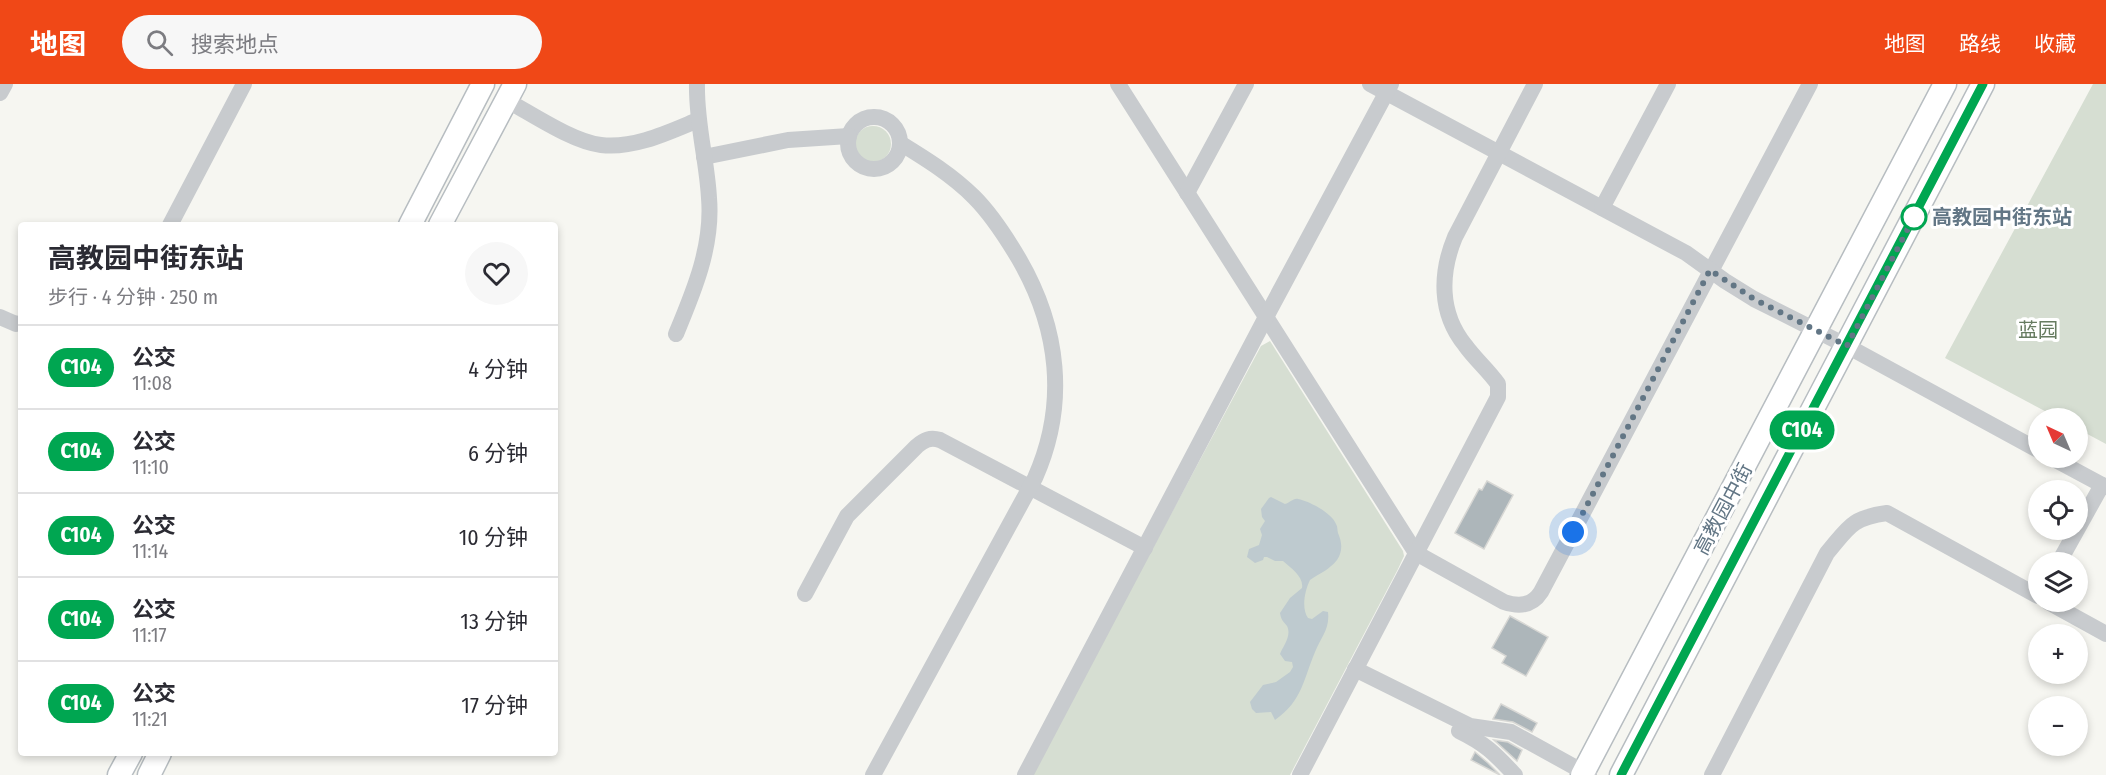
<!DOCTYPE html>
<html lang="zh">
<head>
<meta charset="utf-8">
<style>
	:root { --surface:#fff; --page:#f7f7f7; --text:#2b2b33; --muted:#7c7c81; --line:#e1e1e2; --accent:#f04817 }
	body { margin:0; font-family:"Fira Sans Condensed","Noto Sans SC",sans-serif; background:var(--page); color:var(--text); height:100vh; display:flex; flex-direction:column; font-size:22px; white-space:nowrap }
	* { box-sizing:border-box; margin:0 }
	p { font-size:20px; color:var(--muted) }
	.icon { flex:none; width:33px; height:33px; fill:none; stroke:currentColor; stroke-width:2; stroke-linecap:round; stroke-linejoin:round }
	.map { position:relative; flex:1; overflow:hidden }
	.details { position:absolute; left:18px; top:138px; width:540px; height:534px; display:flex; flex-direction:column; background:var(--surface); border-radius:6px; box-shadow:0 3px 9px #0003 }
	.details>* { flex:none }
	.badge { padding:0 12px; border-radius:20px; font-size:21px; line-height:39px }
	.needle { width:39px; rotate:316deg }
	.controls { position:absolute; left:2028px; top:324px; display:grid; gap:12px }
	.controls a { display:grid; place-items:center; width:60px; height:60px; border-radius:50%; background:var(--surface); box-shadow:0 3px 9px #0003; font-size:30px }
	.you { position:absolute; width:30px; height:30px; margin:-15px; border:4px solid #fff; border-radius:50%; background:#1a73e8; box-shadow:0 0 0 9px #1a73e833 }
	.map>.badge { position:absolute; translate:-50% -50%; box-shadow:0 0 0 3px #fff }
	.round { display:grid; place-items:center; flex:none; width:63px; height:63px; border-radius:32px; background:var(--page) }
	.overview { display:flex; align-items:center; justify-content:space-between; height:102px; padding:0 30px }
	h1 { font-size:28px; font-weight:700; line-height:45px }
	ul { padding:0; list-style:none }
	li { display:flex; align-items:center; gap:18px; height:84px; padding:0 30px; border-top:2px solid var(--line) }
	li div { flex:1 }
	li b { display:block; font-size:22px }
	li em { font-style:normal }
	li .badge { min-width:66px; font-weight:700; text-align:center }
	header { display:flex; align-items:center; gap:36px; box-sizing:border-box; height:84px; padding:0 30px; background:var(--accent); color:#fff }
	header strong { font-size:28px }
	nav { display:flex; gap:33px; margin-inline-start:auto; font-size:21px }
	.search { width:420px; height:54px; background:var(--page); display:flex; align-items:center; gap:15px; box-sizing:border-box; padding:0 21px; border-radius:33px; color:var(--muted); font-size:22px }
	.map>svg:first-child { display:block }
	.green { fill:#d6ded2 }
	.water { fill:#becacf }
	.building { fill:#adb6ba; stroke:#d7d7d4; stroke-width:1.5 }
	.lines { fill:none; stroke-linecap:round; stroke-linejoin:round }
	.secondary-casing { stroke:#b7bdc1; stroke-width:25 }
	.street { stroke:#c8cbce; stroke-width:16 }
	.secondary { stroke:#fff; stroke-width:22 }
	.line-casing { stroke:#fff; stroke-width:14 }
	.line { stroke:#00a651; stroke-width:9 }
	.walk { stroke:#627685; stroke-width:6; stroke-dasharray:0 10.8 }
	.stop-dot { fill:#fff; stroke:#00a651; stroke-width:3 }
	.labels { text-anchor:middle; stroke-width:6; stroke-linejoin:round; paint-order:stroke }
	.stop-label { font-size:20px; font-weight:bold; fill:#627685; stroke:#fff; text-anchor:start }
	.park-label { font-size:20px; fill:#677c61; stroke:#fff }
	.street-label { font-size:20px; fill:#627685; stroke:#fff }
</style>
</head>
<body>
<header>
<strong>地图</strong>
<div class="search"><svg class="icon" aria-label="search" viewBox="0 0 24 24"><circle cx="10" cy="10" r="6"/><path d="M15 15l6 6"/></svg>搜索地点</div>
<nav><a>地图</a><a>路线</a><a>收藏</a></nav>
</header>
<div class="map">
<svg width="2106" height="691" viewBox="0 0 2106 691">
	<rect width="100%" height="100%" fill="#f6f6f1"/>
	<g class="green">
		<polygon points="2093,0 2106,0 2106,360 2078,345 2078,334 2058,334 1945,274"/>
		<circle cx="873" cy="60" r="18"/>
		<polygon points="1270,257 1403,467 1404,472 1398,485 1290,691 1031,691 1261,262"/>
	</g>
	<path class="water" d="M1271,413L1285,420C1290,419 1293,414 1298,415C1309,417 1332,429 1336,440C1338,443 1337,446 1338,449C1342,458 1343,467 1337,476C1329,486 1320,489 1310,496C1305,506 1301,524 1308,534L1312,535L1323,527L1328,528C1330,545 1321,553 1315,568C1303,596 1303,616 1275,636L1271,628L1256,629L1252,625L1250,618L1263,601L1276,598L1290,588L1293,583L1292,578L1285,577L1280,570C1283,562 1292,552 1287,542C1283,537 1281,536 1280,529L1290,514L1302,504C1304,493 1291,484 1283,477H1275L1267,473H1264L1263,476L1255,479L1247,473L1249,465L1259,461L1262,451L1260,445L1265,437L1262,433L1261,425L1269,414Z"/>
	<g class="building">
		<polygon points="1487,397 1513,411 1484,465 1455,449 1479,405 1482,406"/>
		<polygon points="1510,532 1548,553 1526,592 1502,579 1506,572 1492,564"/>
		<polygon points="1501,620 1537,639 1532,648 1513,638 1493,635"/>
		<polygon points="1494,656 1508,658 1522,666 1517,677"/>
		<polygon points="1475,668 1488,679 1500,691 1471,676"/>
	</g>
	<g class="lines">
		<g class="secondary-casing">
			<g id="secondary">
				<polyline points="410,141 483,0"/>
				<polyline points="440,141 515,0"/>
				<polyline points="119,691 131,669"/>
				<polyline points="149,691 160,669"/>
				<polyline points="1582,691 1945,0"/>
				<polyline points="1621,691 1983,0"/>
			</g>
		</g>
		<g class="street">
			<path d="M1118,0L1416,469L1504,518C1519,523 1532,522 1541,508L1810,0"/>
			<polyline points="1370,0 1686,169 1725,197 1754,215 1847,262 2038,366"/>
			<polyline points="0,9 5,0"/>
			<path d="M506,16C532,30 573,58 601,61C634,65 669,48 698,36"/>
			<circle cx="874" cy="59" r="26"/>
			<polyline points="704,73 788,56 849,52"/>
			<polyline points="1187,109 1246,0"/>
			<polyline points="1602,124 1668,0"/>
			<polyline points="170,141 244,0"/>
			<polyline points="0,233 16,240 21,239"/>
			<path d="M676,250C694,207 713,162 709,114C707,76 696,39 697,0"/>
			<polyline points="2052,374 2106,403"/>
			<polyline points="2059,478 2102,401"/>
			<path d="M805,510L847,432L917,362C924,356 930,353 940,356L1145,464"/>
			<polyline points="2048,518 2106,550"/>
			<polyline points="1355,585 1470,642 1511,648 1589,691"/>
			<path d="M1459,647C1486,660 1495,670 1515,691"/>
			<path d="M873,691L1035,394C1068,320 1059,244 1019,175C1006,153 992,131 974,113C952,91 926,75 900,59"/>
			<polyline points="1025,691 1266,233 1391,0"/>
			<path d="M1300,691L1498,313V300C1488,286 1475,275 1465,261C1439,229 1440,189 1455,153L1535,0"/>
			<path d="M1712,691L1827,469C1849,443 1851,434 1887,429L2038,512"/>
		</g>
		<use href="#secondary" class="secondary"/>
	</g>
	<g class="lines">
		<g class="line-casing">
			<polyline id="line" points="1621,691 1983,0"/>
		</g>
		<use href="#line" class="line"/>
		<polyline class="walk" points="1573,448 1710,186 1754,215 1847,262 1914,133"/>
	</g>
	<circle class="stop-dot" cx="1914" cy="133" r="12"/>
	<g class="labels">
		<g class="stop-label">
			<text x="1932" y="140">高教园中街东站</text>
		</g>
		<g class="park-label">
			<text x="2038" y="253">蓝园</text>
		</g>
		<g class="street-label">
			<text transform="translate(1723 425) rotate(-62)" y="7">高教园中街</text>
		</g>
	</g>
</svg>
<div class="controls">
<a><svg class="needle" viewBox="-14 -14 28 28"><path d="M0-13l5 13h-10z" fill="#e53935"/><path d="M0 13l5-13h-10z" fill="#7c7c81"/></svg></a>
<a><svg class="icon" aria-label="locate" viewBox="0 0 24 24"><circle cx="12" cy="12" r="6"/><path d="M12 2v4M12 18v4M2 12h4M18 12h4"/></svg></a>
<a><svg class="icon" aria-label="layers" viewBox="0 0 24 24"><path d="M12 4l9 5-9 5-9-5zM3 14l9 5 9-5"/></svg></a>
<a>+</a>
<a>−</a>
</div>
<div class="you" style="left:1573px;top:448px"></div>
<b class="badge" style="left:1802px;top:346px;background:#00a651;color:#fff">C104</b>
<section class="details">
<div class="overview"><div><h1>高教园中街东站</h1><p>步行 · 4 分钟 · 250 m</p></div><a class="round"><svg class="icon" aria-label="heart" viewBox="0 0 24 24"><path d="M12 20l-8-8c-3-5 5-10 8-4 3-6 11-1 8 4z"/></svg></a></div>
<ul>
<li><span class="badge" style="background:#00a651;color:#fff">C104</span><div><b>公交</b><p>11:08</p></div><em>4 分钟</em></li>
<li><span class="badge" style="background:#00a651;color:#fff">C104</span><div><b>公交</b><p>11:10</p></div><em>6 分钟</em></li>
<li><span class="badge" style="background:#00a651;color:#fff">C104</span><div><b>公交</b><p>11:14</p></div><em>10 分钟</em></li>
<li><span class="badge" style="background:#00a651;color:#fff">C104</span><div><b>公交</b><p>11:17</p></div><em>13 分钟</em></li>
<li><span class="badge" style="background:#00a651;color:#fff">C104</span><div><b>公交</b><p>11:21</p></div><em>17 分钟</em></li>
</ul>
</section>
</div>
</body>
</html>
